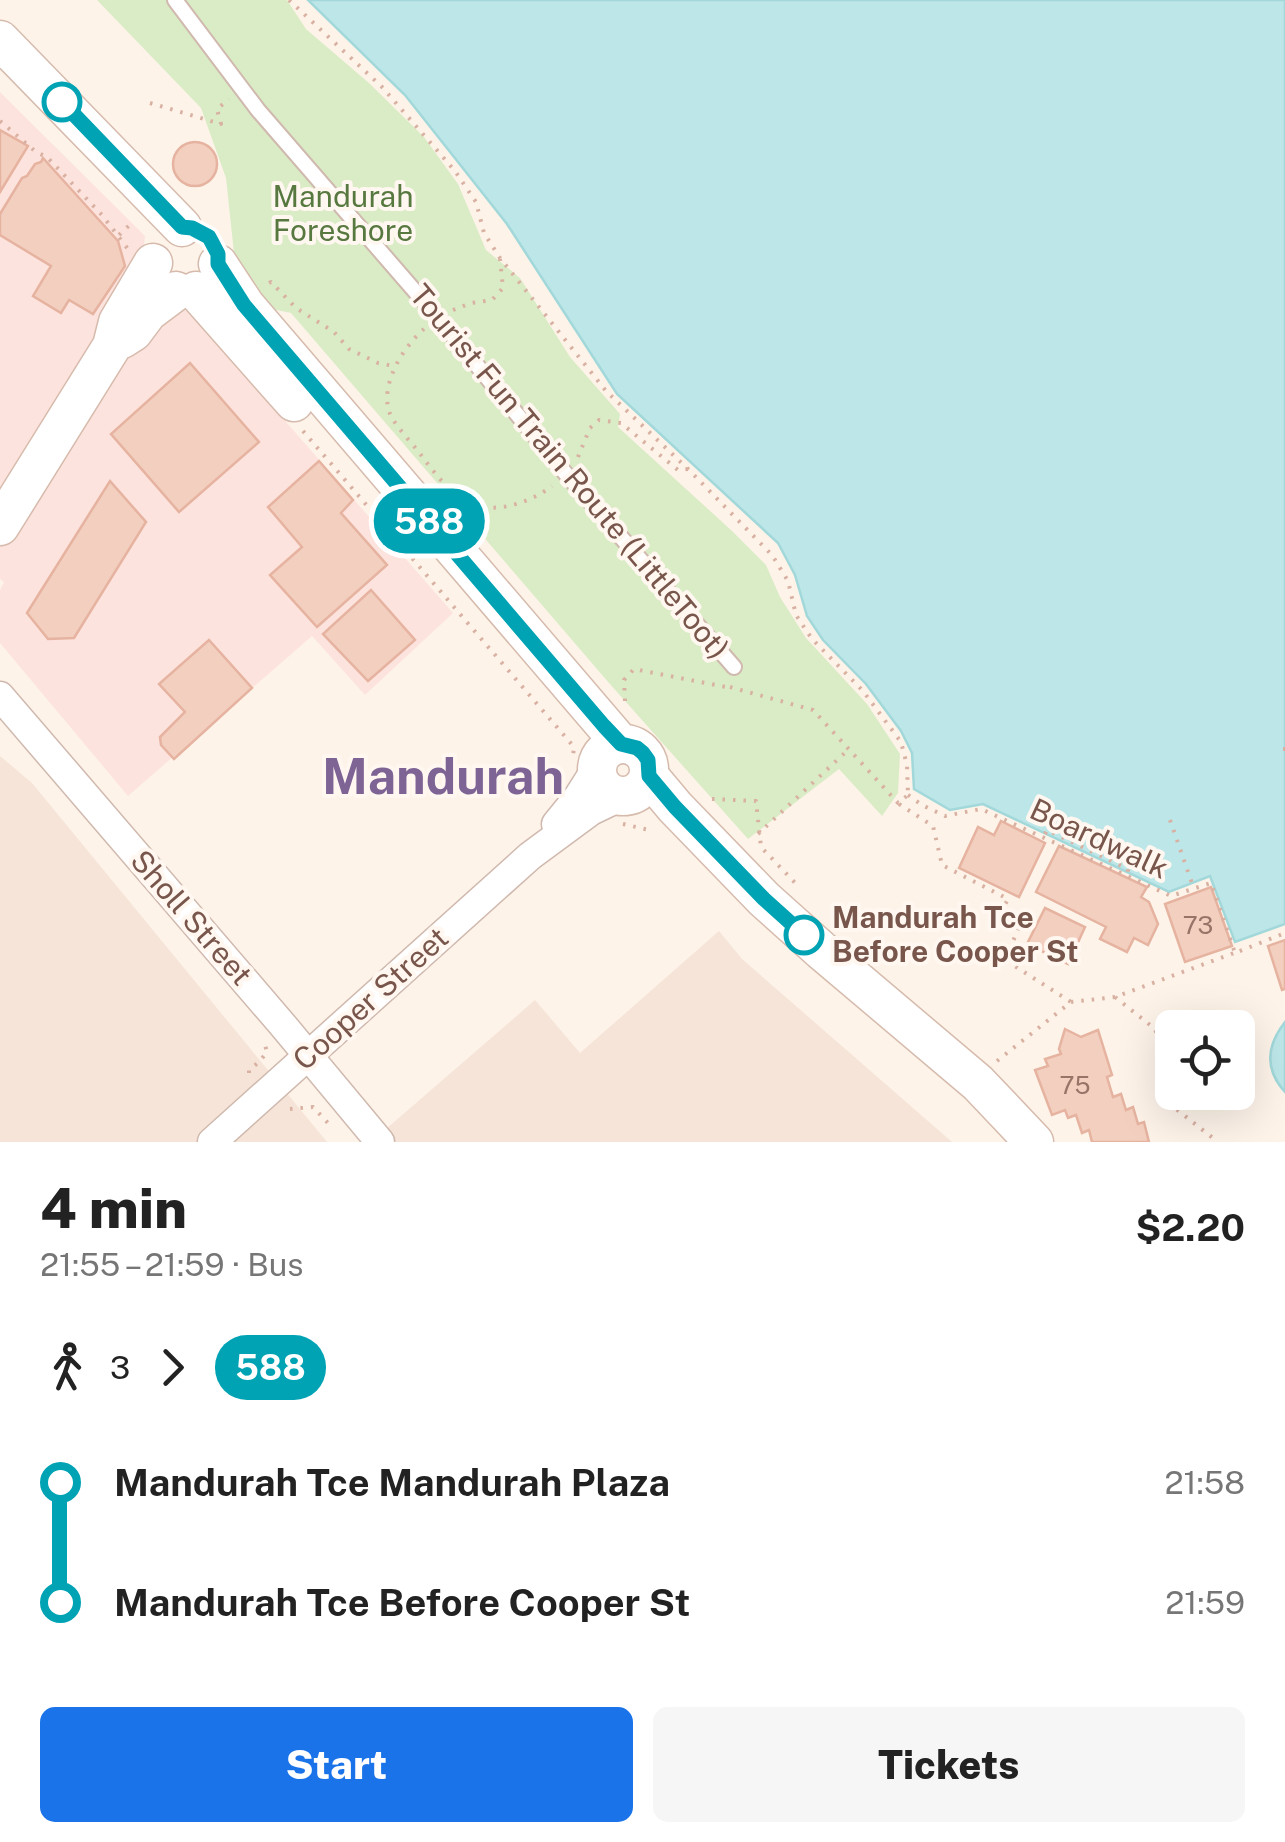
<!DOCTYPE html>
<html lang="en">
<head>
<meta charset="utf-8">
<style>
	:root { --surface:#fff; --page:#f6f6f6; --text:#222; --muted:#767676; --accent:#1a73e8 }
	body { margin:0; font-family:"Public Sans",sans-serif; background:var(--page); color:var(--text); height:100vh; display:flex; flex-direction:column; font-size:38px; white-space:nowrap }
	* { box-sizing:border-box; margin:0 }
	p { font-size:32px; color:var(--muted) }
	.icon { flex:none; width:55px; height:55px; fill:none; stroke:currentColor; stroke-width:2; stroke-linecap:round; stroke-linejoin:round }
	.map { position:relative; height:1142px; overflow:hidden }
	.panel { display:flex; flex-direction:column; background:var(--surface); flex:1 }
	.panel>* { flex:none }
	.badge { padding:0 20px; border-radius:32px; font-size:35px; line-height:65px }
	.buttons { position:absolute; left:1155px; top:1010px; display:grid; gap:20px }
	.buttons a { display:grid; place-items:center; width:100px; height:100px; border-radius:15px; background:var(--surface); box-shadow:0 10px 40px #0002; font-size:50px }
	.map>.badge { position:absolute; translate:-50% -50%; box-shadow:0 0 0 5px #fff }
	.legs { display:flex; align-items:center; gap:15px; height:110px; padding:0 40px; font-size:32px }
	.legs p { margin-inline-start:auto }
	.summary { display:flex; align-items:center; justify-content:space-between; height:170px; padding:0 40px }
	h1 { font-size:55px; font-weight:800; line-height:75px }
	.action { display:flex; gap:20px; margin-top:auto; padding:20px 40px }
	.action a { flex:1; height:115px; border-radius:15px; background:var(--accent); color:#fff; font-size:40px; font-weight:800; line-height:115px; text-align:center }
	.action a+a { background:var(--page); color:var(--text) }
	ul { padding:0 40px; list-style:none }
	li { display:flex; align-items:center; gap:35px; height:120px; font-size:38px }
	li i { display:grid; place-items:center; width:15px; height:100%; margin:0 12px; background:currentColor }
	li i::after { content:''; width:25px; height:25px; margin:-12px; border:8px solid; border-radius:50%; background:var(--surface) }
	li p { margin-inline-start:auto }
	li:first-child i { background:linear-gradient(#0000 50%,currentColor 0) }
	li:last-child i { background:linear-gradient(currentColor 50%,#0000 0) }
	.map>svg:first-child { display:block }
	.residential { fill:#f5e4d7 }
	.commercial { fill:#fde3dd }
	.green { fill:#daecc6 }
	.water { fill:#bce6e8; stroke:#a2d8da; stroke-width:2.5 }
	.building { fill:#f3cfc0; stroke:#e6b3a0; stroke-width:2.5 }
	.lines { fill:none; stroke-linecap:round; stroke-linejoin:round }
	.lane-casing { stroke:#d0b9ae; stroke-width:18 }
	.street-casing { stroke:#d0b9ae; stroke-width:31 }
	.secondary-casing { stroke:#d6bbad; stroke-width:41 }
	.path { stroke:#d9b1a2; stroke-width:4; stroke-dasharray:2.5 8; stroke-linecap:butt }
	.lane { stroke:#fff; stroke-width:14 }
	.street { stroke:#fff; stroke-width:28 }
	.secondary { stroke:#fff; stroke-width:38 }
	.line-1-casing { stroke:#fff; stroke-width:22 }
	.line-1 { stroke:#00a3b4; stroke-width:15 }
	.stop-1-dot { fill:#fff; stroke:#00a3b4; stroke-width:5 }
	.labels { text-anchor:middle; stroke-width:8; stroke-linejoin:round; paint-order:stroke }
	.number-label { font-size:25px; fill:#987468 }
	.park-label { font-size:30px; fill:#577940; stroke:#fff7f0 }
	.street-label { font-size:30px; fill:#79564b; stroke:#fff7f0 }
	.stop-label { font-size:30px; font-weight:bold; fill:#79564b; stroke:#fff7f0; text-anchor:start }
	.town-label { font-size:50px; font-weight:bold; fill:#7e6495; stroke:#fff7f0 }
</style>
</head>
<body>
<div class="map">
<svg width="1285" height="1142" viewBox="0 0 1285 1142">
	<rect width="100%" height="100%" fill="#fdf3e9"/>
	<g class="residential">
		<polygon points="0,756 32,783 327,1142 0,1142"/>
		<polygon points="719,931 742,959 952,1142 371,1142 535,1000 580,1053"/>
	</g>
	<polygon class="commercial" points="0,92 145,236 142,265 155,296 190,312 453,613 365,695 312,636 128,796 0,643 0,590 4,582 0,579"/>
	<polygon class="green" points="97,0 287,0 306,29 369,83 424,137 458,184 486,250 520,278 570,357 620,414 618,427 731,530 766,565 780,597 806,638 867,704 900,754 898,793 882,816 839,769 748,839 609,683 291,313 253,305 236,272 226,178 201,108"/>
	<g class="water">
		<polygon points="308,0 1285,0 1285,924 1235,942 1210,876 1169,892 983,804 950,810 914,789 912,753 901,731 866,684 823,640 807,616 795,575 778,543 617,394 507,224 405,95"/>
		<path d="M1285,1022V1092C1264,1069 1267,1045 1285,1022Z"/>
	</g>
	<g class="building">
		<polygon points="0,130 28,146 0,192"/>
		<circle cx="195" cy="164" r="22"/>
		<polygon points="43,158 118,241 125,266 93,314 69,300 61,313 33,296 51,266 0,235 0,214 22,178 27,176 35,164 41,162"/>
		<polygon points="190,363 259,442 179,512 111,434"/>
		<polygon points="319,461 353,500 341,513 387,565 317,627 270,575 302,547 268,507"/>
		<polygon points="110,481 146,522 74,638 48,639 27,613"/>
		<polygon points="371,590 415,640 368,681 323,634"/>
		<polygon points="209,640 252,688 174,759 161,745 160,737 185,712 159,684"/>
		<polygon points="1001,821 1045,843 1019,897 959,868 978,827 994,835"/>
		<polygon points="1059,846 1147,887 1141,897 1149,902 1158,924 1148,945 1134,938 1127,952 1100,939 1106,927 1036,892"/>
		<polygon points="1211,887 1232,946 1185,962 1165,904"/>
		<polygon points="1045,908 1085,927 1068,964 1027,944"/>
		<polygon points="1285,940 1285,989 1282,990 1268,946"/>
		<polygon points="1065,1029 1081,1037 1098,1030 1112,1075 1107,1077 1113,1097 1121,1094 1126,1110 1133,1107 1138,1124 1144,1122 1149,1142 1092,1142 1089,1130 1082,1133 1076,1115 1068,1118 1065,1110 1052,1115 1035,1070 1048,1066 1045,1059 1061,1054 1059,1049"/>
	</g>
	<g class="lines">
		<g class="lane-casing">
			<polyline id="lane" points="175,0 258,110 439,319 566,474 734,667"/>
		</g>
		<g class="street-casing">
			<g id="street">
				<polyline points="0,696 281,1023 380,1142"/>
				<polyline points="556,824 578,797 597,767"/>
				<polyline points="212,1142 530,856 591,811 620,797"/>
			</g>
		</g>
		<g class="secondary-casing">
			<g id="secondary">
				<polyline points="0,40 182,227"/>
				<polyline points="218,264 245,305 621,744"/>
				<polyline points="196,291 294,402"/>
				<polyline points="122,339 133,332 148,312 176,291"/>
				<polyline points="0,526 112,346 118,322 153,263"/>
				<circle cx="623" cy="770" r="26"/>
				<polyline points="649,776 675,807 764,899 822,951 978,1083 1034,1142"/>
			</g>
		</g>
		<g class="path">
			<polyline points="289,0 382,87 455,171 476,202 484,233 500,258 606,391 688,469 772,555 788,581 796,615 812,639 863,691 901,742 907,765 908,795"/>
			<polyline points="150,103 221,124 217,109 229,99"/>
			<polyline points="0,121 36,152 47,157 102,215 128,249"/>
			<polyline points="119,235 134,221"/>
			<polyline points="269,283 271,282 296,308 334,332 349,349 378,363 394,366"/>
			<polyline points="453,310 471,303 492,300 503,288 500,259"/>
			<path d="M424,329C403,347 376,389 392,418C400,431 412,443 421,455C433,471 447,490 464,500C490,517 530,503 552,486"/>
			<polyline points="303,431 574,747 573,756"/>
			<polyline points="578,457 590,428 599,420 621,423 678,470 688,469"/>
			<polyline points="730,687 813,710 898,803 908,795"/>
			<polyline points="625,701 624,680 634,669 731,688"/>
			<polyline points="1283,749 1285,749"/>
			<polyline points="908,795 922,805 945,816 981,809 1171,896 1211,883 1235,953 1285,933"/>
			<polyline points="712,799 756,801 761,847 799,887"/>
			<polyline points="899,804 933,826 942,865 1008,899 999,916 1020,926 1004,960"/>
			<polyline points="1170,820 1194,889"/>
			<polyline points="623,824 649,830"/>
			<polyline points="758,834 850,748"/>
			<polyline points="1045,834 1047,830 1128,869 1128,873"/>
			<polyline points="980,944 1071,1002"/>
			<polyline points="1115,997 1155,1029 1160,1043 1171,1105 1218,1142"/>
			<polyline points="997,1061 1071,1002 1115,997 1234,953"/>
			<polyline points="249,1073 249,1070 259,1062 267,1052 265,1045"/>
			<polyline points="290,1109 313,1107 328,1123"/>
		</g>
		<use href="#lane" class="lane"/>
		<use href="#street" class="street"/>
		<use href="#secondary" class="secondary"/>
	</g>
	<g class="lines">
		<g class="line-1-casing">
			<polyline id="line-1" points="62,102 182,227 192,228 209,237 218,254 218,264 244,305 604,726 621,744 637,748 643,753 648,760 649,776 675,807 764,899 804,935"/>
		</g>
		<use href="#line-1" class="line-1"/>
	</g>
	<g class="stop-1-dot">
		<circle cx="62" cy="102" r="18"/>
		<circle cx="804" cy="935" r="18"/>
	</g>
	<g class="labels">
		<g class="number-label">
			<text x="1198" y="934">73</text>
			<text x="1075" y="1094">75</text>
		</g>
		<g class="park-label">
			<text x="343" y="207">Mandurah<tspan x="343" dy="34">Foreshore</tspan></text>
		</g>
		<g class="street-label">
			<text transform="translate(569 472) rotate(50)" y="10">Tourist Fun Train Route (LittleToot)</text>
			<text transform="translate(1099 839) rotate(25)" y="10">Boardwalk</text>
			<text transform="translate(191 918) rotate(49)" y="10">Sholl Street</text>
			<text transform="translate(371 999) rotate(-42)" y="10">Cooper Street</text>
		</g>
		<g class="stop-label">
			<text x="832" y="928">Mandurah Tce<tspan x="832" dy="34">Before Cooper St</tspan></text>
		</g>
		<g class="town-label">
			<text x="443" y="794">Mandurah</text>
		</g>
	</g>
</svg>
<div class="buttons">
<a><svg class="icon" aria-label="locate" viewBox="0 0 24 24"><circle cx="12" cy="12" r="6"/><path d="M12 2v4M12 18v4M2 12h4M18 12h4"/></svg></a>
</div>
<b class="badge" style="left:429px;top:521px;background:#00a3b4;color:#fff">588</b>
</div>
<section class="panel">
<div class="summary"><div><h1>4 min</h1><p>21:55 – 21:59 · Bus</p></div><b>$2.20</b></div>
<div class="legs"><svg class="icon" aria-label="walk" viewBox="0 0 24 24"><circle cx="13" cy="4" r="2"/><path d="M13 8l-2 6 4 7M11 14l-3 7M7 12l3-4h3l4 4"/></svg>3<svg class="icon" aria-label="forward" viewBox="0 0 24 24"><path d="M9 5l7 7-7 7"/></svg><b class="badge" style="background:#00a3b4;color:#fff">588</b></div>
<ul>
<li><i style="color:#00a3b4"></i><b>Mandurah Tce Mandurah Plaza</b><p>21:58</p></li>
<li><i style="color:#00a3b4"></i><b>Mandurah Tce Before Cooper St</b><p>21:59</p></li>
</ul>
<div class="action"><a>Start</a><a>Tickets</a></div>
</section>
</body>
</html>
